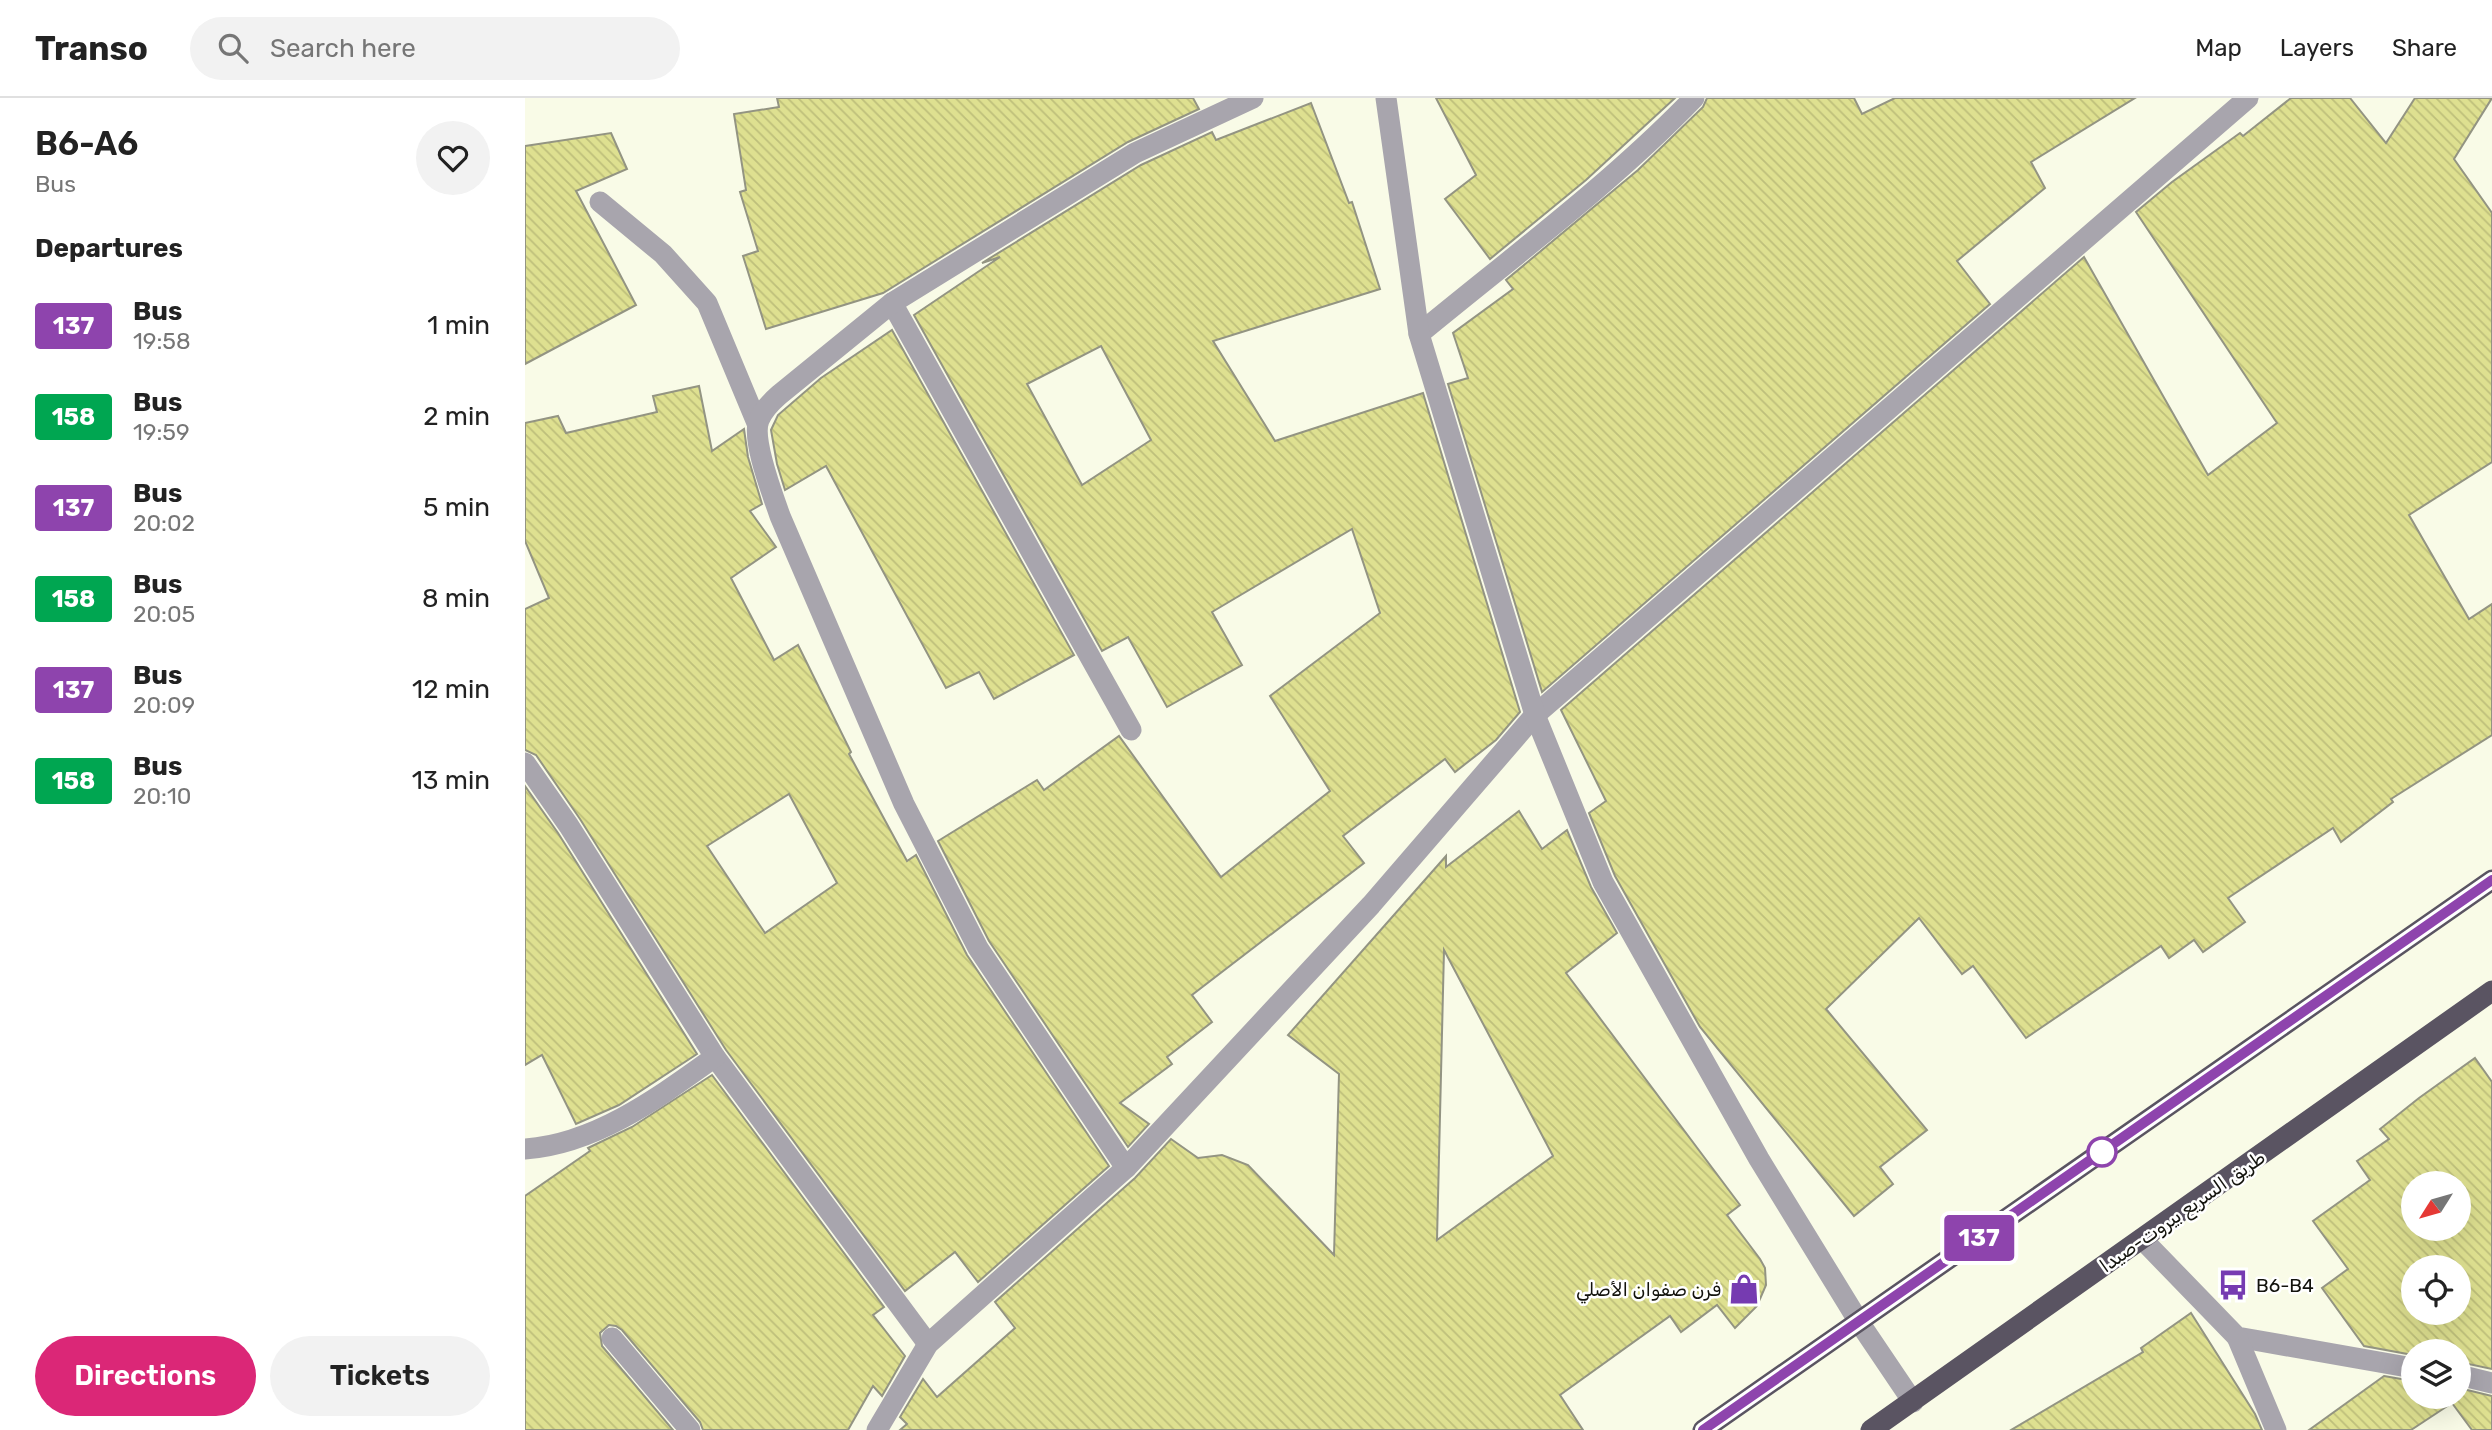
<!DOCTYPE html>
<html lang="en">
<head>
<meta charset="utf-8">
<style>
	:root { --surface:#fff; --page:#f2f2f2; --text:#222; --muted:#767676; --line:#e0e0e0; --accent:#db2777 }
	body { margin:0; font-family:Rubik,Vazirmatn,sans-serif; background:var(--page); color:var(--text); height:100vh; display:flex; flex-direction:column; font-size:26px; white-space:nowrap }
	* { box-sizing:border-box; margin:0 }
	p { font-size:23px; color:var(--muted) }
	.icon { flex:none; width:38px; height:38px; fill:none; stroke:currentColor; stroke-width:2; stroke-linecap:round; stroke-linejoin:round }
	.map { position:relative; flex:1; overflow:hidden }
	.drawer { display:flex; flex-direction:column; background:var(--surface); width:525px }
	.drawer>* { flex:none }
	.badge { padding:0 14px; border-radius:5px; font-size:24px; line-height:46px }
	.needle { width:46px; rotate:233deg }
	.tools { position:absolute; left:1876px; top:1073px; display:grid; gap:14px }
	.tools a { display:grid; place-items:center; width:70px; height:70px; border-radius:50%; background:var(--surface); box-shadow:0 7px 28px #0002; font-size:35px }
	.map>.badge { position:absolute; translate:-50% -50%; box-shadow:0 0 0 4px #fff }
	h2 { padding:0 35px; font-size:26px; line-height:63px }
	.round { display:grid; place-items:center; flex:none; width:74px; height:74px; border-radius:37px; background:var(--page) }
	.overview { display:flex; align-items:center; justify-content:space-between; height:119px; padding:0 35px }
	h1 { font-size:33px; font-weight:600; line-height:52px }
	.cta { display:flex; gap:14px; margin-top:auto; padding:14px 35px }
	.cta a { flex:1; height:80px; border-radius:42px; background:var(--accent); color:#fff; font-size:28px; font-weight:600; line-height:80px; text-align:center }
	.cta a+a { background:var(--page); color:var(--text) }
	ul { padding:0; list-style:none }
	li { display:flex; align-items:center; gap:21px; height:91px; padding:0 35px }
	li div { flex:1 }
	li b { display:block; font-size:26px }
	li em { font-style:normal }
	li .badge { min-width:77px; font-weight:700; text-align:center }
	header { display:flex; align-items:center; gap:42px; box-sizing:border-box; height:98px; padding:0 35px; background:var(--surface); border-bottom:2px solid var(--line) }
	header strong { font-size:33px }
	nav { display:flex; gap:38px; margin-inline-start:auto; font-size:24px }
	.search { width:490px; height:63px; background:var(--page); display:flex; align-items:center; gap:18px; box-sizing:border-box; padding:0 24px; border-radius:38px; color:var(--muted); font-size:26px }
	main { display:flex; flex:1; min-height:0 }
	.map>svg:first-child { display:block }
	.building { fill:url(#building-back-hatch); stroke:#939482; stroke-width:2; fill-rule:evenodd }
	.lines { fill:none; stroke-linecap:round; stroke-linejoin:round }
	.minor { stroke:#a8a5ad; stroke-width:21 }
	.tertiary { stroke:#a8a5ad; stroke-width:21 }
	.trunk { stroke:#5a5462; stroke-width:21 }
	.line-casing { stroke:#fff; stroke-width:16 }
	.line { stroke:#8e44ad; stroke-width:10 }
	.stop-dot { fill:#fff; stroke:#8e44ad; stroke-width:3.5 }
	.labels { text-anchor:middle; stroke-width:5; stroke-linejoin:round; paint-order:stroke }
	.street-label { font-size:19px; fill:#13130d; stroke:#fff }
	.poi-label { font-size:19px; fill:#13130d; stroke:#fff; text-anchor:start }
</style>
</head>
<body>
<header>
<strong>Transo</strong>
<div class="search"><svg class="icon" aria-label="search" viewBox="0 0 24 24"><circle cx="10" cy="10" r="6"/><path d="M15 15l6 6"/></svg>Search here</div>
<nav><a>Map</a><a>Layers</a><a>Share</a></nav>
</header>
<main>
<section class="drawer">
<div class="overview"><div><h1>B6-A6</h1><p>Bus</p></div><a class="round"><svg class="icon" aria-label="heart" viewBox="0 0 24 24"><path d="M12 20l-8-8c-3-5 5-10 8-4 3-6 11-1 8 4z"/></svg></a></div>
<h2>Departures</h2>
<ul>
<li><span class="badge" style="background:#8e44ad;color:#fff">137</span><div><b>Bus</b><p>19:58</p></div><em>1 min</em></li>
<li><span class="badge" style="background:#00a651;color:#fff">158</span><div><b>Bus</b><p>19:59</p></div><em>2 min</em></li>
<li><span class="badge" style="background:#8e44ad;color:#fff">137</span><div><b>Bus</b><p>20:02</p></div><em>5 min</em></li>
<li><span class="badge" style="background:#00a651;color:#fff">158</span><div><b>Bus</b><p>20:05</p></div><em>8 min</em></li>
<li><span class="badge" style="background:#8e44ad;color:#fff">137</span><div><b>Bus</b><p>20:09</p></div><em>12 min</em></li>
<li><span class="badge" style="background:#00a651;color:#fff">158</span><div><b>Bus</b><p>20:10</p></div><em>13 min</em></li>
</ul>
<div class="cta"><a>Directions</a><a>Tickets</a></div>
</section>
<div class="map">
<svg width="1967" height="1332" viewBox="0 0 1967 1332">
	<defs>
		<pattern id="building-back-hatch" width="6" height="6" patternUnits="userSpaceOnUse" patternTransform="scale(1.75)"><rect width="6" height="6" fill="#dee090"/><path d="M-1 5l2 2M0 0l6 6M5-1l2 2" fill="none" stroke="#bebf7b"/></pattern>
	</defs>
	<rect width="100%" height="100%" fill="#f9fbe7"/>
	<g class="building">
		<polygon points="252,0 668,0 674,11 603,44 358,195 241,231 218,158 233,153 215,94 221,92 209,16 254,9"/>
		<polygon points="911,0 1150,0 1061,82 965,161 920,101 951,77"/>
		<polygon points="1182,0 1329,0 1337,16 1370,0 1610,0 1506,64 1520,90 1432,163 1465,206 1017,594 923,286 943,280 928,235 988,191 981,182 1113,72 1178,9"/>
		<polygon points="1766,0 1825,0 1861,45 1890,0 1967,0 1929,61 1967,115 1967,364 1884,417 1944,521 1967,506 1967,637 1866,701 1868,704 1816,744 1808,730 1703,800 1720,824 1678,854 1669,842 1644,860 1636,848 1501,940 1448,868 1437,876 1394,820 1301,911 1402,1032 1355,1069 1368,1086 1329,1118 1175,929 1090,778 1064,715 1081,703 1036,612 1559,159 1683,377 1752,325 1611,114 1647,84 1715,35 1718,38"/>
		<path d="M786,5L824,105L827,104L855,191L688,243L750,343L898,295L995,614L971,642L930,674L920,661L818,738L839,765L667,897L687,924L642,959L647,966L595,1005L624,1026L603,1049L464,843L413,743L512,682L519,692L594,638L696,779L805,693L745,598L855,515L827,431L687,514L717,567L642,609L603,539L577,553L389,217L475,159L457,165L616,67L687,34L691,42ZM576,248L626,342L557,387L502,286Z"/>
		<polygon points="86,35 102,71 51,93 111,207 0,266 0,48"/>
		<polygon points="367,232 549,557 469,601 454,574 421,590 301,368 260,392 252,366 246,332 253,317 296,280"/>
		<path d="M174,288L187,353L219,331L223,359L237,406L225,413L251,449L206,480L249,562L273,547L326,654L324,656L382,763L391,757L442,857L584,1068L453,1184L430,1154L380,1193L201,952L55,721L11,657L0,652V511L24,500L0,443V325L33,318L41,335L132,314L128,298ZM264,696L312,785L240,835L182,748Z"/>
		<polygon points="0,688 33,735 172,956 94,1007 51,1026 17,957 0,967"/>
		<path d="M994,713L1017,751L1042,732L1066,789L1092,835L1041,875L1215,1107L1202,1117L1235,1161L1240,1170L1241,1187L1232,1208L1210,1230L1192,1207L1156,1234L1145,1218L1035,1297L1058,1332H375L382,1326L375,1319L398,1281L412,1299L490,1230L470,1204L610,1080L646,1041L673,1060L697,1057L723,1067L809,1157L814,976L763,937L921,758V769ZM919,852L1028,1058L912,1142Z"/>
		<path d="M1950,960L1967,984V1271L1934,1264V1253H1888V1257L1839,1248L1797,1190L1823,1171L1788,1123L1845,1082L1832,1063L1864,1041L1855,1031L1894,1000ZM1888,1085H1934V1130H1888ZM1888,1169H1934V1214H1888Z"/>
		<polygon points="187,977 359,1209 348,1217 380,1258 357,1298 348,1288 323,1332 178,1332 175,1324 97,1232 91,1228 84,1227 75,1235 77,1248 148,1332 0,1332 0,1098 65,1053 63,1050 107,1029"/>
		<polygon points="1666,1215 1730,1316 1737,1332 1486,1332 1618,1254 1616,1250"/>
		<polygon points="1859,1278 1888,1283 1888,1298 1934,1298 1934,1290 1967,1298 1967,1332 1947,1332 1927,1305 1886,1332 1784,1332"/>
	</g>
	<g class="lines">
		<g class="minor">
			<polyline points="75,104 138,156 182,205 232,325"/>
			<polyline points="367,205 606,632"/>
			<path d="M894,236C986,160 1086,86 1169,0"/>
			<polyline points="0,665 44,728 190,959 403,1246"/>
			<path d="M0,1051C71,1046 134,999 190,959"/>
			<path d="M601,1070L453,850L379,706L255,418C248,397 226,342 234,322C238,312 246,304 254,297L367,205L610,55L728,0"/>
			<polyline points="1617,1141 1712,1239 1888,1270"/>
			<polyline points="1712,1239 1751,1332"/>
			<polyline points="87,1240 165,1332"/>
			<polyline points="1934,1277 1967,1285"/>
			<polyline points="352,1332 403,1246 601,1070 846,807 1010,617 1723,0"/>
		</g>
		<polyline class="tertiary" points="861,0 894,236 1010,617 1078,784 1234,1061 1334,1224 1388,1304"/>
		<g class="trunk">
			<polyline points="1178,1332 1967,782"/>
			<polyline points="1346,1332 1967,893"/>
		</g>
	</g>
	<g class="lines">
		<g class="line-casing">
			<polyline id="line" points="1178,1332 1967,782"/>
		</g>
		<use href="#line" class="line"/>
	</g>
	<defs>
		<g id="bus-bare" transform="scale(2.415)"><path d="M-5-6H5V4H4V6H2V4H-2V6H-4V4H-5ZM-3.5-4V0h7V-4ZM-3.5 1.2v1.5H-2V1.2ZM2 1.2v1.5H3.5V1.2Z" fill="#763bb1" stroke="#fff" stroke-width="2.5" paint-order="stroke"/></g>
		<g id="shop-bare" transform="scale(2.415)"><path d="M-5-2.5h2.3a2.7 3.5 0 0 1 5.4 0H5L5.5 6h-11ZM-1.5-2.5h3a1.5 2.3 0 0 0-3 0Z" fill="#763bb1" stroke="#fff" stroke-width="2.5" paint-order="stroke"/></g>
	</defs>
	<g fill-rule="evenodd">
		<use href="#bus-bare" x="1708" y="1187"/>
		<use href="#shop-bare" x="1219" y="1191"/>
	</g>
	<circle class="stop-dot" cx="1577" cy="1054" r="14"/>
	<g class="labels">
		<g class="street-label">
			<text transform="translate(1657 1113) rotate(-35)" y="7">طريق السريع بيروت-صيدا</text>
		</g>
		<g class="poi-label">
			<text x="1731" y="1194">B6-B4</text>
			<text x="1196" y="1198" text-anchor="end">فرن صفوان الأصلي</text>
		</g>
	</g>
</svg>
<div class="tools">
<a><svg class="needle" viewBox="-14 -14 28 28"><path d="M0-13l5 13h-10z" fill="#e53935"/><path d="M0 13l5-13h-10z" fill="#767676"/></svg></a>
<a><svg class="icon" aria-label="locate" viewBox="0 0 24 24"><circle cx="12" cy="12" r="6"/><path d="M12 2v4M12 18v4M2 12h4M18 12h4"/></svg></a>
<a><svg class="icon" aria-label="layers" viewBox="0 0 24 24"><path d="M12 4l9 5-9 5-9-5zM3 14l9 5 9-5"/></svg></a>
</div>
<b class="badge" style="left:1454px;top:1140px;background:#8e44ad;color:#fff">137</b>
</div>
</main>
</body>
</html>
